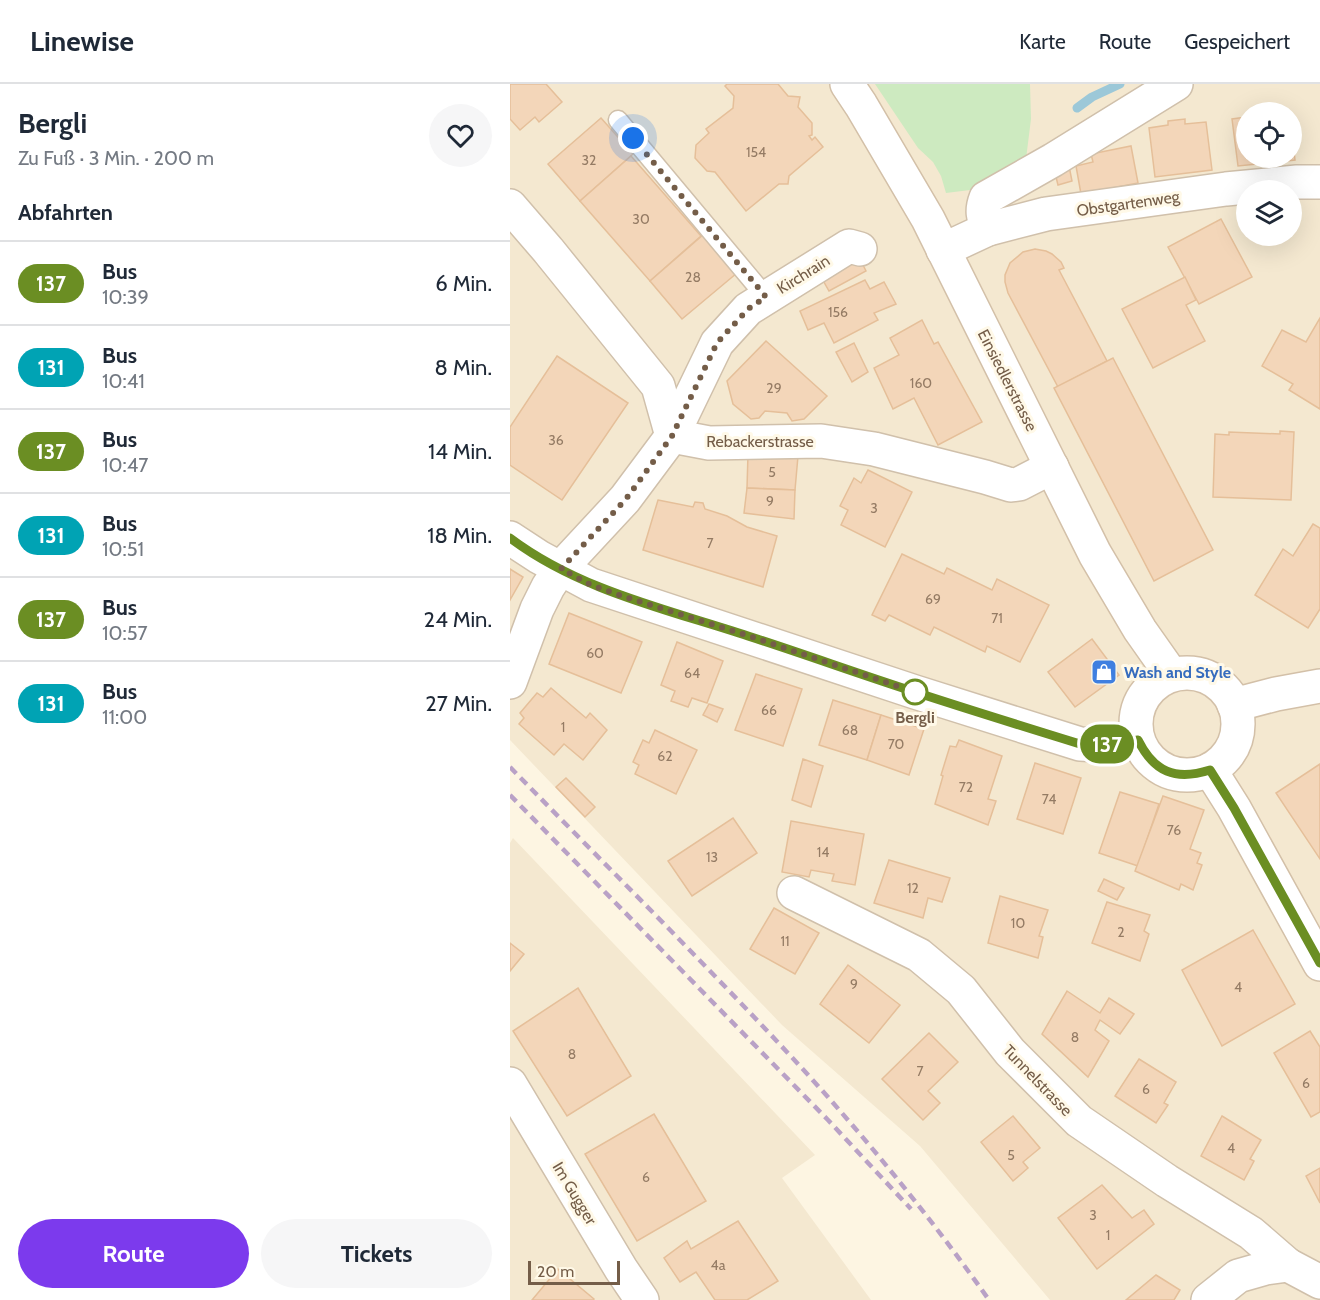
<!DOCTYPE html>
<html lang="de">
<head>
<meta charset="utf-8">
<style>
	:root { --surface:#fff; --page:#f6f6f7; --text:#1f2937; --muted:#747a83; --line:#e0e1e3; --accent:#7c3aed }
	body { margin:0; font-family:Cabin,sans-serif; background:var(--page); color:var(--text); height:100vh; display:flex; flex-direction:column; font-size:22px; white-space:nowrap }
	* { box-sizing:border-box; margin:0 }
	p { font-size:20px; color:var(--muted) }
	.icon { flex:none; width:33px; height:33px; fill:none; stroke:currentColor; stroke-width:2; stroke-linecap:round; stroke-linejoin:round }
	.map { position:relative; flex:1; overflow:hidden }
	.drawer { display:flex; flex-direction:column; background:var(--surface); width:510px }
	.drawer>* { flex:none }
	.badge { padding:0 12px; border-radius:20px; font-size:21px; line-height:39px }
	.controls { position:absolute; left:726px; top:18px; display:grid; gap:12px }
	.controls a { display:grid; place-items:center; width:66px; height:66px; border-radius:50%; background:var(--surface); box-shadow:0 6px 24px #0002; font-size:30px }
	.scale { position:absolute; left:18px; bottom:15px; width:92px; box-sizing:border-box; padding-left:6px; border:3px solid #745d48; border-top:0; font-size:16px; line-height:21px; white-space:nowrap; color:#745d48; -webkit-text-stroke:4px #fff9e8; paint-order:stroke }
	.you { position:absolute; width:30px; height:30px; margin:-15px; border:4px solid #fff; border-radius:50%; background:#1a73e8; box-shadow:0 0 0 9px #1a73e833 }
	.map>.badge { position:absolute; translate:-50% -50%; box-shadow:0 0 0 3px #fff }
	h2 { padding:0 18px; font-size:22px; line-height:54px }
	.round { display:grid; place-items:center; flex:none; width:63px; height:63px; border-radius:32px; background:var(--page) }
	.head { display:flex; align-items:center; justify-content:space-between; height:102px; padding:0 18px }
	h1 { font-size:28px; font-weight:700; line-height:45px }
	.action { display:flex; gap:12px; margin-top:auto; padding:12px 18px }
	.action a { flex:1; height:69px; border-radius:36px; background:var(--accent); color:#fff; font-size:24px; font-weight:700; line-height:69px; text-align:center }
	.action a+a { background:var(--page); color:var(--text) }
	ul { padding:0; list-style:none }
	li { display:flex; align-items:center; gap:18px; height:84px; padding:0 18px; border-top:2px solid var(--line) }
	li div { flex:1 }
	li b { display:block; font-size:22px }
	li em { font-style:normal }
	li .badge { min-width:66px; font-weight:700; text-align:center }
	header { display:flex; align-items:center; gap:36px; box-sizing:border-box; height:84px; padding:0 30px; background:var(--surface); border-bottom:2px solid var(--line) }
	header strong { font-size:28px }
	nav { display:flex; gap:33px; margin-inline-start:auto; font-size:21px }
	main { display:flex; flex:1; min-height:0 }
	.map>svg:first-child { display:block }
	.residential { fill:#f4e8d0; fill-rule:evenodd }
	.green { fill:#cdeac0 }
	.lines { fill:none; stroke-linecap:round; stroke-linejoin:round }
	.stream { stroke:#9cc8d8; stroke-width:9 }
	.building { fill:#f3d6b9; stroke:#e5bf99; stroke-width:1.5 }
	.lane-casing { stroke:#d0c0ab; stroke-width:21 }
	.street-casing { stroke:#d0c0ab; stroke-width:36 }
	.secondary-casing { stroke:#d3c0a8; stroke-width:36 }
	.lane { stroke:#fff; stroke-width:18 }
	.street { stroke:#fff; stroke-width:33 }
	.secondary { stroke:#fff; stroke-width:33 }
	.rail { stroke:#b9a1c6; stroke-width:4.5; stroke-dasharray:9 6; stroke-linecap:butt }
	.line-casing { stroke:#fff; stroke-width:14 }
	.line { stroke:#6b8e23; stroke-width:9 }
	.walk { stroke:#745d48; stroke-width:6; stroke-dasharray:0 10.8 }
	.stop-dot { fill:#fff; stroke:#6b8e23; stroke-width:3 }
	.labels { text-anchor:middle; stroke-width:6; stroke-linejoin:round; paint-order:stroke }
	.number-label { font-size:14px; fill:#947b64 }
	.street-label { font-size:16px; fill:#745d48; stroke:#fff9e8 }
	.shop-label { font-size:16px; font-weight:bold; fill:#366cbe; stroke:#fff9e8; text-anchor:start }
	.stop-label { font-size:16px; font-weight:bold; fill:#745d48; stroke:#fff9e8 }
</style>
</head>
<body>
<header>
<strong>Linewise</strong>
<nav><a>Karte</a><a>Route</a><a>Gespeichert</a></nav>
</header>
<main>
<section class="drawer">
<div class="head"><div><h1>Bergli</h1><p>Zu Fuß · 3 Min. · 200 m</p></div><a class="round"><svg class="icon" aria-label="heart" viewBox="0 0 24 24"><path d="M12 20l-8-8c-3-5 5-10 8-4 3-6 11-1 8 4z"/></svg></a></div>
<h2>Abfahrten</h2>
<ul>
<li><span class="badge" style="background:#6b8e23;color:#fff">137</span><div><b>Bus</b><p>10:39</p></div><em>6 Min.</em></li>
<li><span class="badge" style="background:#00a3b4;color:#fff">131</span><div><b>Bus</b><p>10:41</p></div><em>8 Min.</em></li>
<li><span class="badge" style="background:#6b8e23;color:#fff">137</span><div><b>Bus</b><p>10:47</p></div><em>14 Min.</em></li>
<li><span class="badge" style="background:#00a3b4;color:#fff">131</span><div><b>Bus</b><p>10:51</p></div><em>18 Min.</em></li>
<li><span class="badge" style="background:#6b8e23;color:#fff">137</span><div><b>Bus</b><p>10:57</p></div><em>24 Min.</em></li>
<li><span class="badge" style="background:#00a3b4;color:#fff">131</span><div><b>Bus</b><p>11:00</p></div><em>27 Min.</em></li>
</ul>
<div class="action"><a>Route</a><a>Tickets</a></div>
</section>
<div class="map">
<svg width="810" height="1216" viewBox="0 0 810 1216">
	<rect width="100%" height="100%" fill="#fdf5e2"/>
	<g class="residential">
		<path d="M0,0H810V1216H540L410,1062L272,941L0,656ZM736,28H782V74H736ZM736,106H782V152H736Z"/>
		<polygon points="3,754 305,1071 272,1094 361,1216 0,1216 0,759"/>
	</g>
	<polygon class="green" points="365,0 520,0 521,35 516,75 460,106 436,109 431,92 423,78 408,64"/>
	<g class="lines">
		<polyline class="stream" points="567,24 582,13 610,0"/>
	</g>
	<g class="building">
		<polygon points="0,0 36,0 52,18 29,38 25,33 10,46 0,35"/>
		<polygon points="217,0 268,0 278,12 290,13 288,23 302,39 302,51 299,52 302,56 305,53 313,63 279,92 278,100 269,100 236,127 205,88 197,87 185,74 186,61 199,49 196,45 223,24 224,12 215,2"/>
		<polygon points="736,33 736,74 782,74 782,50 785,76 728,82 722,35"/>
		<polygon points="91,34 123,70 70,117 38,80"/>
		<polygon points="675,35 675,40 696,38 702,86 645,93 639,44 658,41 658,37"/>
		<polygon points="621,62 628,99 571,110 566,82 583,78 581,70"/>
		<polygon points="121,72 191,152 140,197 70,117"/>
		<polygon points="559,82 562,97 548,101 544,85"/>
		<polygon points="711,135 742,193 689,220 658,163"/>
		<polygon points="194,150 227,189 172,235 140,197"/>
		<polygon points="525,165 536,167 542,170 551,178 554,184 549,186 597,277 548,303 498,209 495,198 495,191 500,179 513,168"/>
		<polygon points="348,171 356,187 319,207 310,191"/>
		<polygon points="675,193 686,216 676,221 695,257 643,284 612,225"/>
		<polygon points="355,196 360,205 374,198 386,220 364,229 368,236 324,259 314,239 298,246 290,227"/>
		<polygon points="810,234 810,325 779,306 783,300 752,282 772,246 796,258"/>
		<polygon points="412,236 424,260 428,258 472,338 428,361 404,314 383,325 364,284 389,271 380,254"/>
		<polygon points="256,257 317,312 294,335 282,337 277,329 255,327 249,334 241,335 223,320 217,297"/>
		<polygon points="344,259 358,288 342,298 326,268"/>
		<polygon points="47,272 118,319 52,416 0,381 0,343"/>
		<polygon points="603,274 703,466 644,497 544,304"/>
		<polygon points="770,347 784,348 781,416 703,413 705,350 719,351 719,348 770,350"/>
		<polygon points="238,370 288,372 285,406 237,404"/>
		<polygon points="358,386 402,408 375,463 331,441 338,426 330,422 344,394 351,399"/>
		<polygon points="237,404 285,406 284,435 234,429"/>
		<polygon points="148,416 183,423 185,418 193,419 195,425 217,432 237,443 267,452 253,503 133,466"/>
		<polygon points="803,440 810,444 810,525 798,544 745,511 773,465 783,472"/>
		<polygon points="392,470 434,490 437,484 482,506 487,495 539,521 510,578 477,562 475,568 424,543 420,551 379,531 375,537 362,531"/>
		<polygon points="0,485 13,493 0,516"/>
		<polygon points="59,529 132,558 111,609 39,580"/>
		<polygon points="582,555 609,591 565,623 538,588"/>
		<polygon points="167,558 213,577 197,619 182,614 178,623 161,617 165,607 151,601"/>
		<polygon points="246,590 292,605 273,662 225,646"/>
		<polygon points="41,604 76,634 80,629 97,646 73,676 54,660 44,671 9,640 14,634 10,629 27,609 33,613"/>
		<polygon points="323,616 371,631 357,676 309,661"/>
		<polygon points="199,620 213,625 207,638 193,631"/>
		<polygon points="371,631 414,645 399,691 357,676"/>
		<polygon points="145,646 187,666 166,710 125,690 129,681 123,678 133,656 139,659"/>
		<polygon points="449,656 492,672 478,715 486,717 478,741 425,720 433,692 431,691 440,662 446,663"/>
		<polygon points="293,675 313,682 301,723 282,716"/>
		<polygon points="525,679 571,694 553,750 507,735"/>
		<polygon points="810,680 810,775 766,709"/>
		<polygon points="56,694 85,723 75,733 46,703"/>
		<polygon points="610,708 649,720 628,782 589,769"/>
		<polygon points="653,712 694,726 680,765 691,769 687,779 692,781 683,806 671,800 669,806 625,787"/>
		<polygon points="223,734 247,769 182,812 158,777"/>
		<polygon points="281,737 354,750 345,801 322,797 324,790 301,786 299,793 272,788"/>
		<polygon points="379,776 440,794 432,818 418,814 413,834 364,819"/>
		<polygon points="594,795 614,804 607,816 588,807"/>
		<polygon points="490,812 538,826 529,852 533,853 528,874 478,859"/>
		<polygon points="597,818 640,831 634,847 639,850 630,877 582,859"/>
		<polygon points="264,824 309,849 285,890 240,865"/>
		<polygon points="743,846 785,920 712,962 672,886"/>
		<polygon points="0,859 14,870 0,887"/>
		<polygon points="338,881 390,921 359,959 310,920"/>
		<polygon points="68,904 121,992 57,1032 3,947"/>
		<polygon points="557,907 590,929 599,914 624,930 610,950 590,936 585,946 599,957 578,993 532,950"/>
		<polygon points="800,947 810,963 810,1028 801,1033 764,969"/>
		<polygon points="419,949 448,978 418,1007 430,1019 413,1036 372,995"/>
		<polygon points="629,975 666,998 654,1019 658,1021 646,1039 605,1012"/>
		<polygon points="144,1030 196,1117 127,1157 75,1070"/>
		<polygon points="503,1032 530,1064 513,1078 518,1084 503,1097 471,1058"/>
		<polygon points="712,1032 751,1056 740,1075 744,1077 734,1096 691,1072"/>
		<polygon points="810,1084 810,1119 796,1092"/>
		<polygon points="592,1101 622,1134 634,1126 644,1140 587,1185 548,1134"/>
		<polygon points="228,1137 268,1197 237,1216 205,1216 186,1188 170,1198 154,1174 177,1157 181,1165"/>
		<polygon points="48,1185 84,1215 83,1216 22,1216"/>
		<polygon points="646,1191 670,1206 664,1216 616,1216"/>
	</g>
	<g class="lines">
		<g class="lane-casing">
			<polyline id="lane" points="108,36 256,213"/>
		</g>
		<g class="street-casing">
			<g id="street">
				<polyline points="0,122 38,166 148,302 162,352 199,359 311,357 364,365 475,393 501,401 509,400 542,383"/>
				<path d="M478,145C473,132 471,127 476,114L543,76L666,0"/>
				<polyline points="433,166 478,145 536,130 716,105 787,98 810,98"/>
				<polyline points="0,454 29,473 81,501 405,608 570,660 588,661 628,656"/>
				<polyline points="0,598 27,525 38,503 50,485 115,415 162,352 207,259 238,225 339,162 350,165"/>
				<polyline points="284,809 409,871 451,906 500,968 569,1037 657,1097 741,1149 778,1181"/>
				<polyline points="0,1000 111,1185 132,1216"/>
				<polyline points="698,1216 728,1192 756,1184 778,1181 810,1198"/>
			</g>
		</g>
		<g class="secondary-casing">
			<g id="secondary">
				<polyline points="337,0 351,21 418,135 585,470 630,546 661,590"/>
				<circle cx="677" cy="640" r="51"/>
				<polyline points="724,621 766,610 810,602"/>
				<polyline points="700,686 724,724 810,880"/>
			</g>
		</g>
		<use href="#lane" class="lane"/>
		<use href="#street" class="street"/>
		<use href="#secondary" class="secondary"/>
		<g class="rail">
			<path d="M0,683C100,786 203,887 300,993C364,1064 424,1138 479,1216"/>
			<polyline points="0,711 318,1036 401,1125"/>
		</g>
	</g>
	<g class="lines">
		<g class="line-casing">
			<path id="line" d="M0,454C69,506 156,525 238,552C294,570 349,590 405,608C460,626 515,643 570,660L588,661L628,656C644,688 665,697 700,686L724,724L810,879"/>
		</g>
		<use href="#line" class="line"/>
		<polyline class="walk" points="123,54 256,213 238,225 207,259 162,352 116,415 51,485 81,501 115,513 239,552 405,608"/>
	</g>
	<defs>
		<g id="shop-square" transform="scale(1.35)"><rect x="-9" y="-9" width="18" height="18" rx="4" fill="#3f7fe0" stroke="#fff9e8"/><path d="M-5-2.5h2.3a2.7 3.5 0 0 1 5.4 0H5L5.5 6h-11ZM-1.5-2.5h3a1.5 2.3 0 0 0-3 0Z" fill="#fff"/></g>
	</defs>
	<g fill-rule="evenodd">
		<use href="#shop-square" x="594" y="588"/>
	</g>
	<circle class="stop-dot" cx="405" cy="608" r="12"/>
	<g class="labels">
		<g class="number-label">
			<text x="246" y="73">154</text>
			<text x="79" y="81">32</text>
			<text x="131" y="140">30</text>
			<text x="183" y="198">28</text>
			<text x="328" y="233">156</text>
			<text x="411" y="304">160</text>
			<text x="264" y="309">29</text>
			<text x="46" y="361">36</text>
			<text x="262" y="393">5</text>
			<text x="260" y="422">9</text>
			<text x="364" y="429">3</text>
			<text x="200" y="464">7</text>
			<text x="423" y="520">69</text>
			<text x="487" y="539">71</text>
			<text x="85" y="574">60</text>
			<text x="182" y="594">64</text>
			<text x="259" y="631">66</text>
			<text x="53" y="648">1</text>
			<text x="340" y="651">68</text>
			<text x="386" y="665">70</text>
			<text x="155" y="677">62</text>
			<text x="456" y="708">72</text>
			<text x="539" y="720">74</text>
			<text x="664" y="751">76</text>
			<text x="313" y="773">14</text>
			<text x="202" y="778">13</text>
			<text x="403" y="809">12</text>
			<text x="508" y="844">10</text>
			<text x="611" y="853">2</text>
			<text x="275" y="862">11</text>
			<text x="344" y="905">9</text>
			<text x="728" y="908">4</text>
			<text x="565" y="958">8</text>
			<text x="62" y="975">8</text>
			<text x="410" y="992">7</text>
			<text x="796" y="1004">6</text>
			<text x="636" y="1010">6</text>
			<text x="721" y="1069">4</text>
			<text x="501" y="1076">5</text>
			<text x="136" y="1098">6</text>
			<text x="583" y="1136">3</text>
			<text x="598" y="1156">1</text>
			<text x="208" y="1186">4a</text>
		</g>
		<g class="street-label">
			<text transform="translate(618 119) rotate(-8)" y="6">Obstgartenweg</text>
			<text transform="translate(293 190) rotate(-32)" y="6">Kirchrain</text>
			<text transform="translate(498 296) rotate(63)" y="6">Einsiedlerstrasse</text>
			<text x="250" y="363">Rebackerstrasse</text>
			<text transform="translate(528 996) rotate(46)" y="6">Tunnelstrasse</text>
			<text transform="translate(65 1109) rotate(59)" y="6">Im Gugger</text>
		</g>
		<g class="shop-label">
			<text x="614" y="594">Wash and Style</text>
		</g>
		<g class="stop-label">
			<text x="405" y="639">Bergli</text>
		</g>
	</g>
</svg>
<div class="controls">
<a><svg class="icon" aria-label="locate" viewBox="0 0 24 24"><circle cx="12" cy="12" r="6"/><path d="M12 2v4M12 18v4M2 12h4M18 12h4"/></svg></a>
<a><svg class="icon" aria-label="layers" viewBox="0 0 24 24"><path d="M12 4l9 5-9 5-9-5zM3 14l9 5 9-5"/></svg></a>
</div>
<div class="scale">20 m</div>
<div class="you" style="left:123px;top:54px"></div>
<b class="badge" style="left:597px;top:660px;background:#6b8e23;color:#fff">137</b>
</div>
</main>
</body>
</html>
